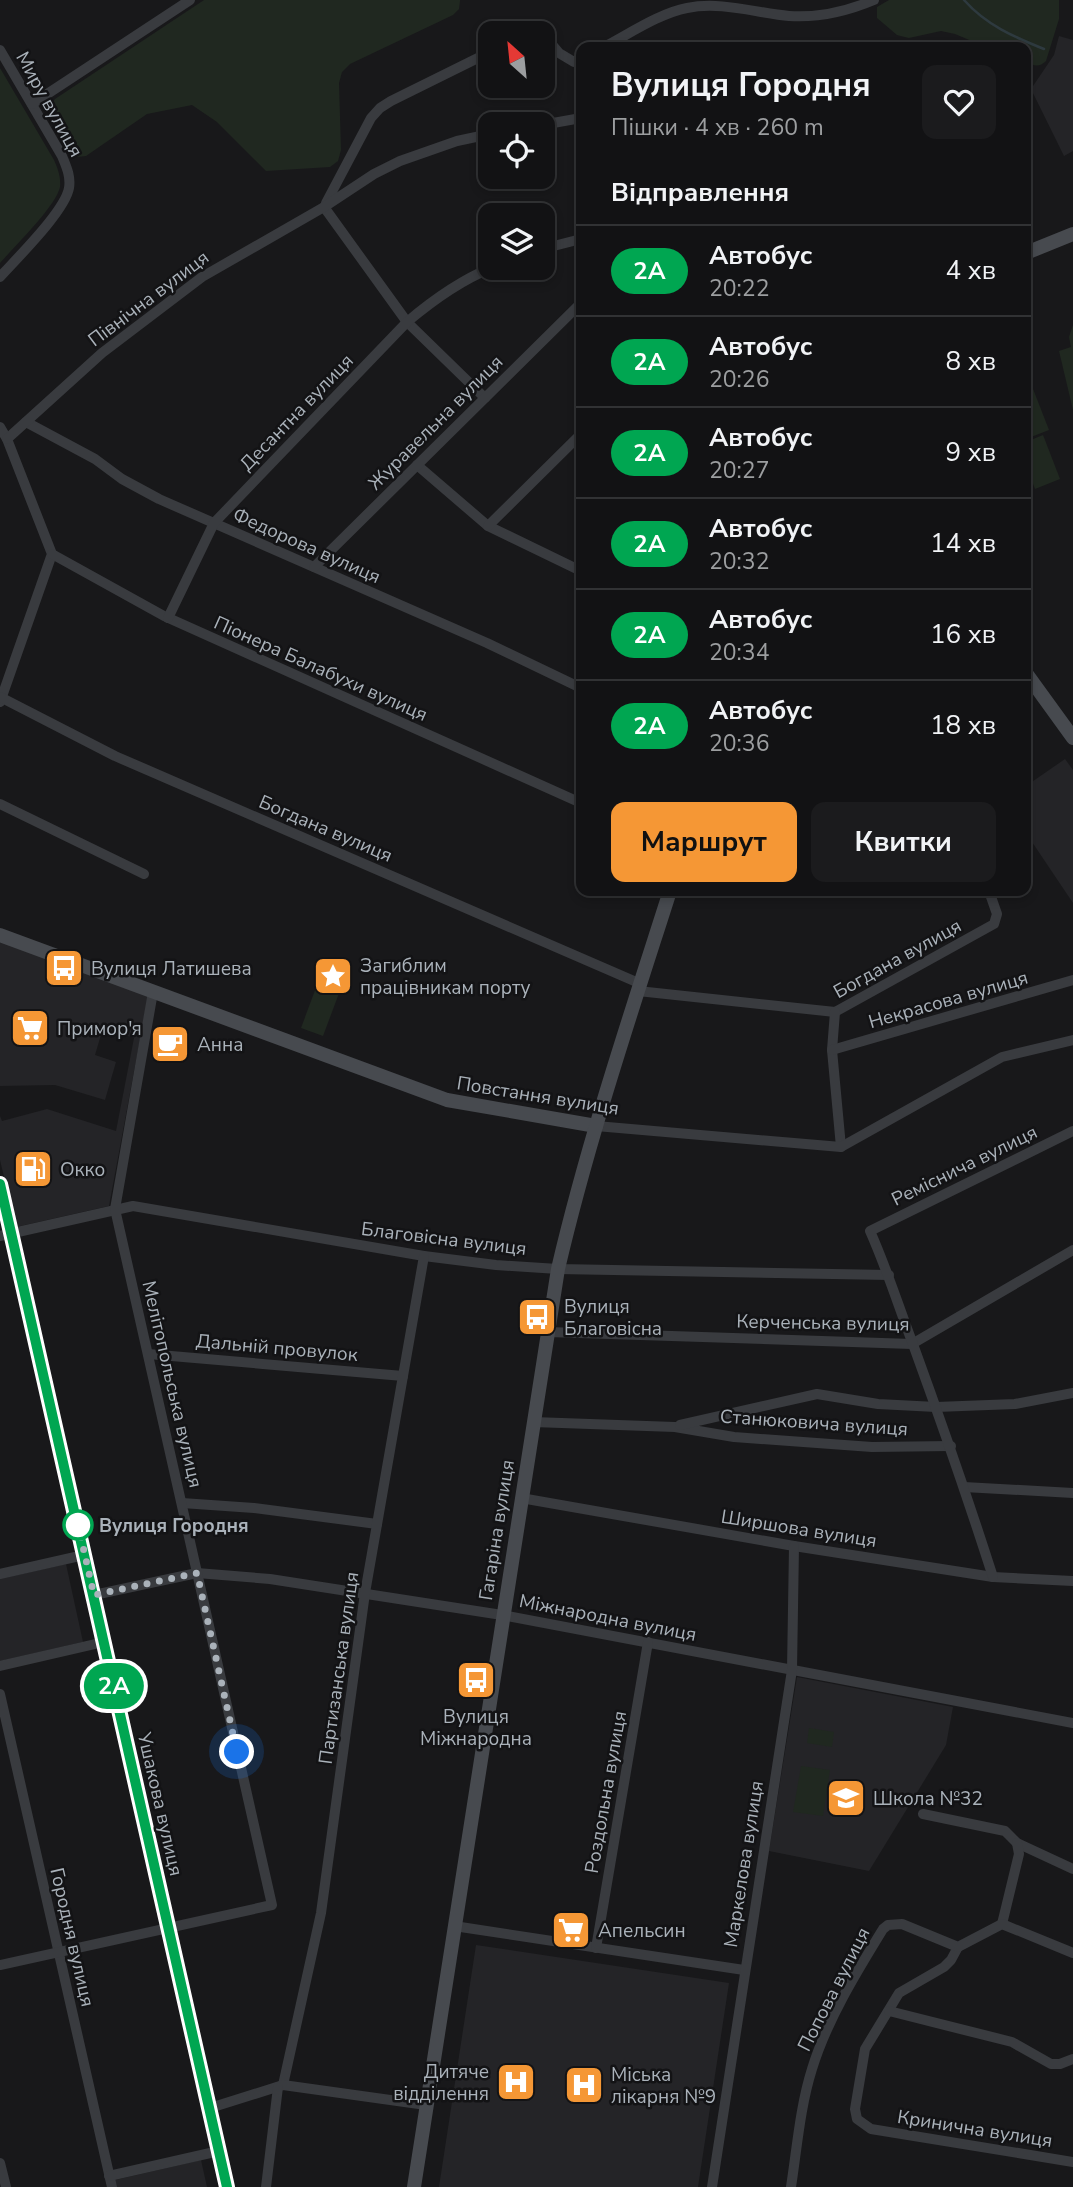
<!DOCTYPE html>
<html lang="uk">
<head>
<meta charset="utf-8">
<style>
	:root { --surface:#121214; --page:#1b1b1d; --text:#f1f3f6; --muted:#9c9ea0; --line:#313234; --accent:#f59735 }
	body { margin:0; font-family:"Nunito Sans",sans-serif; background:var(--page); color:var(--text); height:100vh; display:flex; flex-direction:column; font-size:26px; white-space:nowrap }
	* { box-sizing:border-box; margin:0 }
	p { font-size:23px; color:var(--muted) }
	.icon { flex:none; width:38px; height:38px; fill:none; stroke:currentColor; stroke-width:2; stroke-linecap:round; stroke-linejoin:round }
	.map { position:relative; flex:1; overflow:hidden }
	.sheet { position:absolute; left:576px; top:42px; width:455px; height:854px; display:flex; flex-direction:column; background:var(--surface); border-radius:14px; box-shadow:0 4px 10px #0003,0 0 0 2px var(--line) }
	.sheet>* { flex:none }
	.badge { padding:0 14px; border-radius:23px; font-size:24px; line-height:46px }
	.needle { width:46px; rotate:333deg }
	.buttons { position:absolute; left:478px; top:21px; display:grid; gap:14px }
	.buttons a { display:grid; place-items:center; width:77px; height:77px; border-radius:14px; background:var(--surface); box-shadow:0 4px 10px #0003,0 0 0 2px var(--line); font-size:35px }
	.you { position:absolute; width:35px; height:35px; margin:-18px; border:5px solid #fff; border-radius:50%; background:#1a73e8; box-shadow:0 0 0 10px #1a73e833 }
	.map>.badge { position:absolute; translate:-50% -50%; box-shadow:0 0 0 4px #fff }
	h2 { padding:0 35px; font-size:26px; line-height:63px }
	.round { display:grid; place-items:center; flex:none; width:74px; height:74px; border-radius:14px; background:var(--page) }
	.overview { display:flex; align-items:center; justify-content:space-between; height:119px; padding:0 35px }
	h1 { font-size:33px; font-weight:700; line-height:52px }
	.button { display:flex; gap:14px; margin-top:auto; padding:14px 35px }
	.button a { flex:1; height:80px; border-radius:14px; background:var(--accent); color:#111; font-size:28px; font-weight:700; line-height:80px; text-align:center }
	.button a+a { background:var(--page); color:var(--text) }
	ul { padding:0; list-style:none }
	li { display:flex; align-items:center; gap:21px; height:91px; padding:0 35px; border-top:2px solid var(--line) }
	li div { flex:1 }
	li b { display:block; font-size:26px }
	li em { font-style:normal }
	li .badge { min-width:77px; font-weight:700; text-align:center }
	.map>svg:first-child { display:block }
	.built { fill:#242427 }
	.green { fill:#202820 }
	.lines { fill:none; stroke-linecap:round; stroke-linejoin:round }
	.stream { stroke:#2e3a3f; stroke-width:2.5 }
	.street { stroke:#393b3f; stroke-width:10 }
	.secondary { stroke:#474a4f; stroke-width:14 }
	.line-casing { stroke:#fff; stroke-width:16 }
	.line { stroke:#00a651; stroke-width:10 }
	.walk { stroke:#aab2ba; stroke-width:7; stroke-dasharray:0 12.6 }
	.stop-dot { fill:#fff; stroke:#00a651; stroke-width:3.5 }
	.labels { text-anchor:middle; stroke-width:5; stroke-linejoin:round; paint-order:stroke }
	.street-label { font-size:19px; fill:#aab2ba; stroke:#131315 }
	.poi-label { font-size:19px; fill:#aab2ba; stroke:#131315; text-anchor:start }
	.stop-label { font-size:19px; font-weight:bold; fill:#aab2ba; stroke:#131315; text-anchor:start }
</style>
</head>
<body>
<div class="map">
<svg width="1073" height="2187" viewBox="0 0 1073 2187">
	<rect width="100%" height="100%" fill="#18181a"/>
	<g class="built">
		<polygon points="1059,36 1073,40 1073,151 1064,156 1031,89 1054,55"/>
		<polygon points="1065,759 1073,770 1073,903 1026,833 1026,786"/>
		<polygon points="0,940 148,996 109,1206 16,1227 0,1160 0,1116 2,1121 47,1109 116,1131 134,1038 103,1028 95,1055 116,1062 105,1100 55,1085 0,1086"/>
		<polygon points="66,1564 83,1642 0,1661 0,1579"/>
		<polygon points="797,1677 953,1707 946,1745 869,1871 769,1851"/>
		<polygon points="476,1945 729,1983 698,2187 439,2187"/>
		<polygon points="201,2160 207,2187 117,2187 115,2180"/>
	</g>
	<g class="green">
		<path d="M204,0H460V1L459,9L453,15L350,64L342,72L339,83L341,150L338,161L330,167L266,171L217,122L192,105L147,114L86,156L77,157C64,146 52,125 48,108L55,99Z"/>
		<path d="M889,0H1059V19L1046,61C1039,68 1034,65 1026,63V47H986L955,34L941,31L909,38L897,35L877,18V7Z"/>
		<path d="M0,68L54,160C58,169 61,177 60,187C56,206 14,247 0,263Z"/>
		<polygon points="1073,325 1073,410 1059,351 1071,347 1069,337"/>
		<polygon points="1026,371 1049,430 1026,439"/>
		<polygon points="1043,435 1060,479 1035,489 1026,464 1026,442"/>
		<polygon points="326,961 348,969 323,1036 301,1028"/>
		<polygon points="809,1728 834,1732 832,1747 807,1743"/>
		<polygon points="801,1766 830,1770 823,1816 793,1812"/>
	</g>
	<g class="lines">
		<path class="stream" d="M964,0C986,25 1014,37 1044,49"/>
		<g class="street">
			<polyline points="529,33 538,28 559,53 574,62 581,59"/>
			<path d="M604,47C629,34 660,13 687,8C721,1 756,13 789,16C818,18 848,11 874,0"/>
			<path d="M0,50L62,156C66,166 71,176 69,188C65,211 17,258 0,277"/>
			<polyline points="32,104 190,0"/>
			<polyline points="542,125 581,118"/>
			<polyline points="326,203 371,118 380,108 391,101 490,52"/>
			<polyline points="324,207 407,322 485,398"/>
			<polyline points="542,249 581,239"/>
			<polyline points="26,422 95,459 122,479 159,499 487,643 581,688"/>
			<polyline points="0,427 7,439 52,554 0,702"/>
			<polyline points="7,439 102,353 202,277 324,207 374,174 400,161 457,141 490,134"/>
			<polyline points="417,465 488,526 581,571"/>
			<polyline points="488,526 581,434"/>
			<polyline points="52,554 164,616 581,803"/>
			<polyline points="314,567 581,303"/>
			<path d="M168,618L214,523L407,322C433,300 459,281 491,268"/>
			<polyline points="0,697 115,756 641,984"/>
			<polyline points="0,804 144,874"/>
			<polyline points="638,991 835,1012 994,924 997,914 989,891"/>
			<polyline points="835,1012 832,1050 841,1147"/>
			<polyline points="832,1050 1073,980"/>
			<polyline points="596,1126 841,1147 1002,1057 1073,1040"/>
			<polyline points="0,1236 133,1206 424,1256 496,1265 558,1269 889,1275"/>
			<polyline points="548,1332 912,1344 1073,1250"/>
			<polyline points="148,1354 403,1376"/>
			<polyline points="533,1422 675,1427 734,1437 872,1447 951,1446"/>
			<polyline points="680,1425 817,1394 878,1404 936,1407 1015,1404 1073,1393"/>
			<polyline points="964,1487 1073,1493"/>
			<polyline points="521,1498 794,1546 993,1577 1073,1581"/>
			<polyline points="182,1503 254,1508 377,1524"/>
			<polyline points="0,1574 84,1555"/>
			<path d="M993,1577C968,1499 942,1424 914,1347C899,1308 887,1269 870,1231L1073,1131"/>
			<polyline points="94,1595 197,1573 270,1579 502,1615 1073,1723"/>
			<polyline points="0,1666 104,1642"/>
			<polyline points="0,1694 112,2187"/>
			<polyline points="923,1814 1005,1831 1017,1843 1073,1869"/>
			<polyline points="1002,1924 1019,1854 1017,1843"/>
			<polyline points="454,1926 744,1970"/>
			<polyline points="958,1947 951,1960 944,1967 899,1993 865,2049 855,2109 857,2119 871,2129 1073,2162"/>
			<polyline points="596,1948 648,1642"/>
			<polyline points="0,1965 272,1905 115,1209 153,992"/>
			<polyline points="889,2011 1012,2042 1051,2064 1060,2064 1073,2059"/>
			<polyline points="283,2085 321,1913 365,1593 424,1256"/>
			<polyline points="210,2108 283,2085 426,2105"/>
			<polyline points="0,2163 6,2187"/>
			<polyline points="109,2176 219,2151"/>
			<polyline points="266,2187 278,2087"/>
			<polyline points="712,2187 792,1670 794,1546"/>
			<path d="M791,2187C797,2148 800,2107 812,2069C827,2020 856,1973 883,1929L888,1925L902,1924L958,1947L1002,1924L1073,1953"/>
		</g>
		<g class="secondary">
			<polyline points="1026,253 1073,234"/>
			<polyline points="1026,673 1073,738"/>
			<polyline points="0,935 447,1100 596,1126"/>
			<polyline points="0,1185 227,2187"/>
			<path d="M414,2187L558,1269C588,1141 630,1016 670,891"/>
		</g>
	</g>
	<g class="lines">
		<g class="line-casing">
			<polyline id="line" points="0,1184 227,2187"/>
		</g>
		<use href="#line" class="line"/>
		<polyline class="walk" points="78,1525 94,1595 197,1573 237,1752"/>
	</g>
	<defs>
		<g id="bus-square" transform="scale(2.0125)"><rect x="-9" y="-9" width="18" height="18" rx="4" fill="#f59735" stroke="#131315"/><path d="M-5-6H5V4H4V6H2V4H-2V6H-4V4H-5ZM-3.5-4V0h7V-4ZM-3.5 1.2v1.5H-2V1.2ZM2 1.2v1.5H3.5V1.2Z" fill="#fff"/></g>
		<g id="sight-square" transform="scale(2.0125)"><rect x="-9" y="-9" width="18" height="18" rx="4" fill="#f59735" stroke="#131315"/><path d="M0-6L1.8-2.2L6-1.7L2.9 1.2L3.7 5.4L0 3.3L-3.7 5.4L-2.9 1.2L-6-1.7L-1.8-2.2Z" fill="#fff"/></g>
		<g id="supermarket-square" transform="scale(2.0125)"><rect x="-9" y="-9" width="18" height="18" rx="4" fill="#f59735" stroke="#131315"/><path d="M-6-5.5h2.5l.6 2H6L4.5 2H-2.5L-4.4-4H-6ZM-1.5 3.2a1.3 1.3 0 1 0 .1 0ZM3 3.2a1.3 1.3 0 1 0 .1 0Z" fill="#fff"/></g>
		<g id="cafe-square" transform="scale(2.0125)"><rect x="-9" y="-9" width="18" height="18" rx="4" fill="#f59735" stroke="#131315"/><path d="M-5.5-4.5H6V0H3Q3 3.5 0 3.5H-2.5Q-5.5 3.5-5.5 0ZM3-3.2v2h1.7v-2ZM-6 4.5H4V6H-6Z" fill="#fff"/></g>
		<g id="fuel-square" transform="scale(2.0125)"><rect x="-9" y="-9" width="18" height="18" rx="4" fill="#f59735" stroke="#131315"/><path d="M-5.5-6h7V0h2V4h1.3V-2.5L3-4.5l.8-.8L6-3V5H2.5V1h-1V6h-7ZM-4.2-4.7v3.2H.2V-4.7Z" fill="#fff"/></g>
		<g id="school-square" transform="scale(2.0125)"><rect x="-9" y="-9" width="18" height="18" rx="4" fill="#f59735" stroke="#131315"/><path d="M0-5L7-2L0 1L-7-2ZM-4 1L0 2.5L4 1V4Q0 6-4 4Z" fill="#fff"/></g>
		<g id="hospital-square" transform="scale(2.0125)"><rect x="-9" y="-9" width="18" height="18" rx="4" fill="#f59735" stroke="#131315"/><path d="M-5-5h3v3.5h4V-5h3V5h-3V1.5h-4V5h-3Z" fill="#fff"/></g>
	</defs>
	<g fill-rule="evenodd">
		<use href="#bus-square" x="64" y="968"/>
		<use href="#sight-square" x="333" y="976"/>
		<use href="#supermarket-square" x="30" y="1028"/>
		<use href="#cafe-square" x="170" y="1044"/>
		<use href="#fuel-square" x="33" y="1169"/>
		<use href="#bus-square" x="537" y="1317"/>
		<use href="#bus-square" x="476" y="1680"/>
		<use href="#school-square" x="846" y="1798"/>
		<use href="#supermarket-square" x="571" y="1930"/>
		<use href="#hospital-square" x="516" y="2082"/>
		<use href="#hospital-square" x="584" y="2085"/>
	</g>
	<circle class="stop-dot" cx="78" cy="1525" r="14"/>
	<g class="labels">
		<g class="street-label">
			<text transform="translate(50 104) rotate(61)" y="7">Миру вулиця</text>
			<text transform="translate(148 298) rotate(-37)" y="7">Північна вулиця</text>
			<text transform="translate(296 412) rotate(-46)" y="7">Десантна вулиця</text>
			<text transform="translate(435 422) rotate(-45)" y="7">Журавельна вулиця</text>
			<text transform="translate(307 545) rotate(24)" y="7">Федорова вулиця</text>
			<text transform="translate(321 668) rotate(24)" y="7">Піонера Балабухи вулиця</text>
			<text transform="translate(326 828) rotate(23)" y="7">Богдана вулиця</text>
			<text transform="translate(897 958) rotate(-29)" y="7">Богдана вулиця</text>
			<text transform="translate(948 999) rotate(-16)" y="7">Некрасова вулиця</text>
			<text transform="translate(538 1095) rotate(9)" y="7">Повстання вулиця</text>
			<text transform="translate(964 1165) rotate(-26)" y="7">Реміснича вулиця</text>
			<text transform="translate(444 1238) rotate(7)" y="7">Благовісна вулиця</text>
			<text transform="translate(823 1322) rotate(1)" y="7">Керченська вулиця</text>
			<text transform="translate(277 1347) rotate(5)" y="7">Дальній провулок</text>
			<text transform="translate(173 1384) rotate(77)" y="7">Мелітопольська вулиця</text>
			<text transform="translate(814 1422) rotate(4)" y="7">Станюковича вулиця</text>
			<text transform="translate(799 1528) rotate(9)" y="7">Ширшова вулиця</text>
			<text transform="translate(496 1530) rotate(-81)" y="7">Гагаріна вулиця</text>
			<text transform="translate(608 1617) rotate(11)" y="7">Міжнародна вулиця</text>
			<text transform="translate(338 1668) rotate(-82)" y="7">Партизанська вулиця</text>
			<text transform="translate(605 1792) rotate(-80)" y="7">Роздольна вулиця</text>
			<text transform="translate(161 1804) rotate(77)" y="7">Ушакова вулиця</text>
			<text transform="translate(743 1864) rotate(-81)" y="7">Маркелова вулиця</text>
			<text transform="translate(73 1937) rotate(77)" y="7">Городня вулиця</text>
			<text transform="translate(833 1989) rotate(-63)" y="7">Попова вулиця</text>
			<text transform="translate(975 2128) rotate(9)" y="7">Кринична вулиця</text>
		</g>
		<g class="poi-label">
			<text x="360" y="972">Загиблим<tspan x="360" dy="22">працівникам порту</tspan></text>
			<text x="91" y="975">Вулиця Латишева</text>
			<text x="57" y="1035">Примор'я</text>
			<text x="197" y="1051">Анна</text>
			<text x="60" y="1176">Окко</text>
			<text x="564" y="1313">Вулиця<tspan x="564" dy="22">Благовісна</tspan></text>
			<text x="476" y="1723" text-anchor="middle">Вулиця<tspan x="476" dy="22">Міжнародна</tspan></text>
			<text x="873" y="1805">Школа №32</text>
			<text x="598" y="1937">Апельсин</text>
			<text x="489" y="2078" text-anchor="end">Дитяче<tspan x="489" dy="22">відділення</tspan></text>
			<text x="611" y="2081">Міська<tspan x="611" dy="22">лікарня №9</tspan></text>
		</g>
		<g class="stop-label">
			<text x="99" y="1532">Вулиця Городня</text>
		</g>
	</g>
</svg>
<div class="buttons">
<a><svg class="needle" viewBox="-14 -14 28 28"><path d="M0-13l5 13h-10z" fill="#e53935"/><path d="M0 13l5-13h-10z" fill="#9c9ea0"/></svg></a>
<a><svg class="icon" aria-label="locate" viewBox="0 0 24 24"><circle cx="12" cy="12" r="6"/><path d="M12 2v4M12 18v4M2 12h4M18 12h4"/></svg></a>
<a><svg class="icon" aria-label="layers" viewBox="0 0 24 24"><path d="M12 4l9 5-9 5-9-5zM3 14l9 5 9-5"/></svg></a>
</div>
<div class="you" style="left:237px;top:1752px"></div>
<b class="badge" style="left:114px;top:1686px;background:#00a651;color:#fff">2А</b>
<section class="sheet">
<div class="overview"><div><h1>Вулиця Городня</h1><p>Пішки · 4 хв · 260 m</p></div><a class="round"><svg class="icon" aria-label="heart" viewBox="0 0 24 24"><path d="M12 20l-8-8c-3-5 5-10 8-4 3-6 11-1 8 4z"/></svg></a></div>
<h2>Відправлення</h2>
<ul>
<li><span class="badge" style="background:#00a651;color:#fff">2А</span><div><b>Автобус</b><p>20:22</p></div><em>4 хв</em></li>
<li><span class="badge" style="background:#00a651;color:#fff">2А</span><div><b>Автобус</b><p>20:26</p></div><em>8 хв</em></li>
<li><span class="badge" style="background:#00a651;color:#fff">2А</span><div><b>Автобус</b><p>20:27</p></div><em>9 хв</em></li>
<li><span class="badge" style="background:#00a651;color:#fff">2А</span><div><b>Автобус</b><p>20:32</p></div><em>14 хв</em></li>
<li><span class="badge" style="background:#00a651;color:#fff">2А</span><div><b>Автобус</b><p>20:34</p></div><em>16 хв</em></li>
<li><span class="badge" style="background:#00a651;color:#fff">2А</span><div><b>Автобус</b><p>20:36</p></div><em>18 хв</em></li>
</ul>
<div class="button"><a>Маршрут</a><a>Квитки</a></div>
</section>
</div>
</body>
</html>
